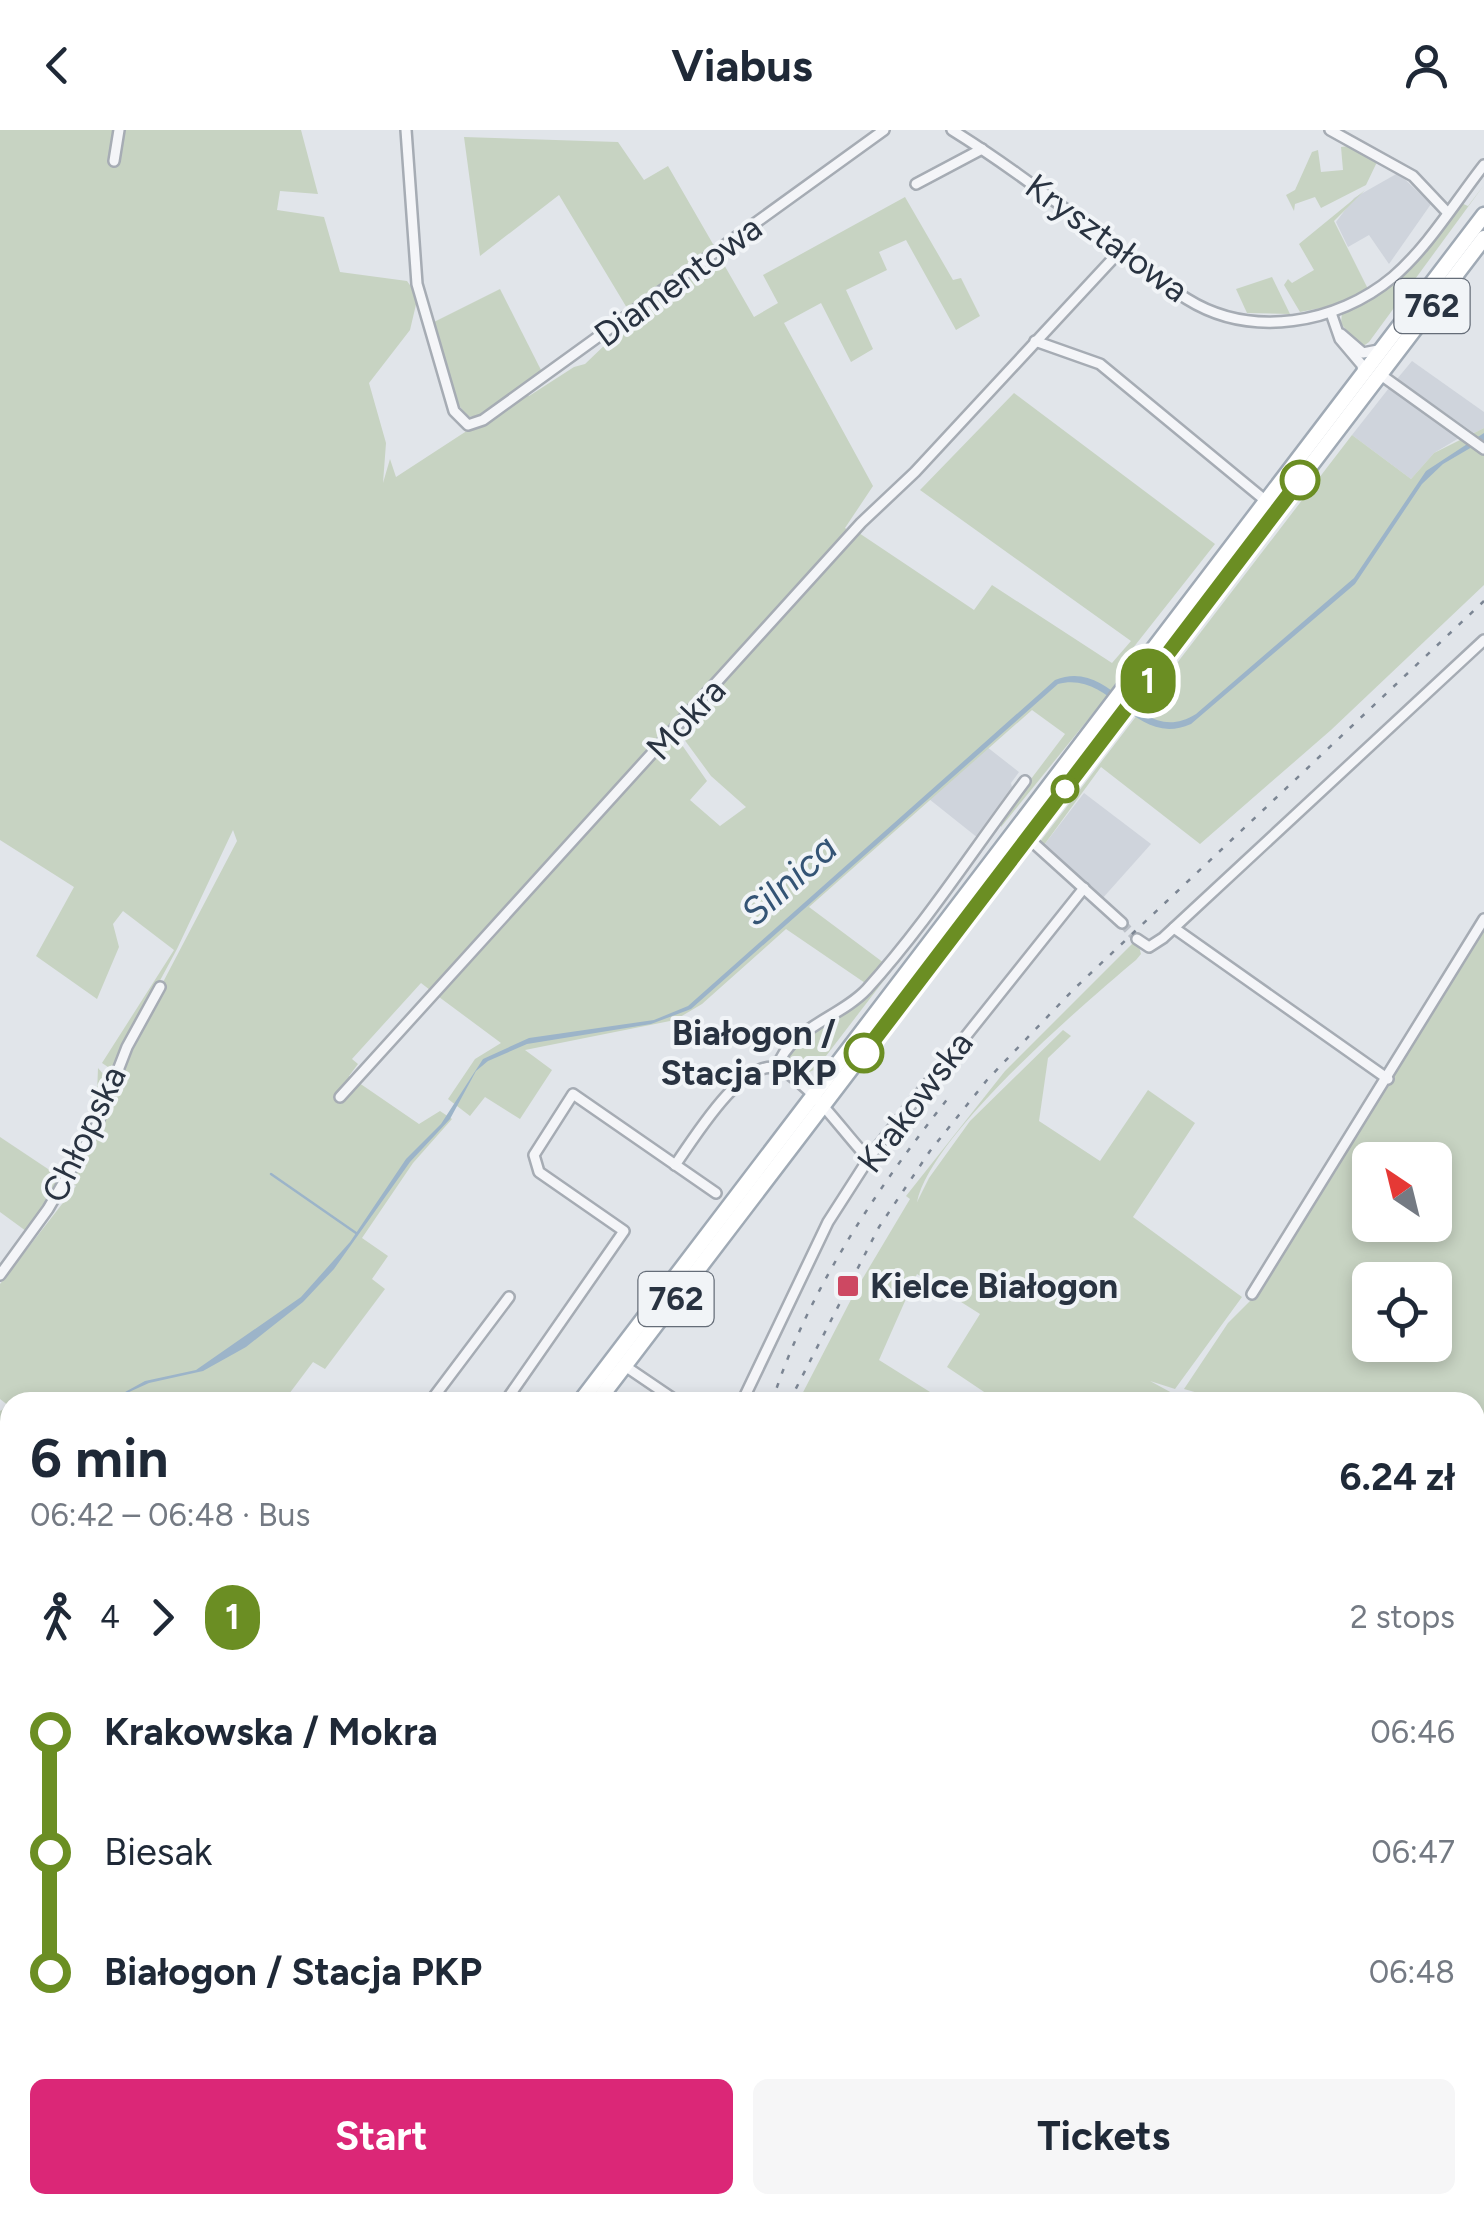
<!DOCTYPE html>
<html lang="en">
<head>
<meta charset="utf-8">
<style>
	:root { --surface:#fff; --page:#f6f6f7; --text:#1f2937; --muted:#747a83; --accent:#db2777 }
	body { margin:0; font-family:Figtree,sans-serif; background:var(--page); color:var(--text); height:100vh; display:flex; flex-direction:column; font-size:38px; white-space:nowrap }
	* { box-sizing:border-box; margin:0 }
	p { font-size:32px; color:var(--muted) }
	.icon { flex:none; width:55px; height:55px; fill:none; stroke:currentColor; stroke-width:2; stroke-linecap:round; stroke-linejoin:round }
	.map { position:relative; flex:1; overflow:hidden }
	.details { position:absolute; left:0px; top:1262px; width:1485px; height:822px; display:flex; flex-direction:column; background:var(--surface); border-radius:30px 30px 0 0; box-shadow:0 5px 15px #0003 }
	.details>* { flex:none }
	.badge { padding:0 20px; border-radius:32px; font-size:35px; line-height:65px }
	.needle { width:65px; rotate:325deg }
	.controls { position:absolute; left:1352px; top:1012px; display:grid; gap:20px }
	.controls a { display:grid; place-items:center; width:100px; height:100px; border-radius:15px; background:var(--surface); box-shadow:0 5px 15px #0003; font-size:50px }
	.map>.badge { position:absolute; translate:-50% -50%; box-shadow:0 0 0 5px #fff }
	.legs { display:flex; align-items:center; gap:15px; height:110px; padding:0 30px; font-size:32px }
	.legs p { margin-inline-start:auto }
	.overview { display:flex; align-items:center; justify-content:space-between; height:170px; padding:0 30px }
	h1 { font-size:55px; font-weight:700; line-height:75px }
	.cta { display:flex; gap:20px; margin-top:auto; padding:20px 30px }
	.cta a { flex:1; height:115px; border-radius:15px; background:var(--accent); color:#fff; font-size:40px; font-weight:700; line-height:115px; text-align:center }
	.cta a+a { background:var(--page); color:var(--text) }
	ul { padding:0 30px; list-style:none }
	li { display:flex; align-items:center; gap:35px; height:120px; font-size:38px }
	li i { display:grid; place-items:center; width:15px; height:100%; margin:0 12px; background:currentColor }
	li i::after { content:''; width:25px; height:25px; margin:-12px; border:8px solid; border-radius:50%; background:var(--surface) }
	li p { margin-inline-start:auto }
	li:first-child i { background:linear-gradient(#0000 50%,currentColor 0) }
	li:last-child i { background:linear-gradient(currentColor 50%,#0000 0) }
	header { display:flex; justify-content:space-between; align-items:center; height:130px; padding:0 30px; background:var(--surface); font-size:45px; font-weight:700 }
	.map>svg:first-child { display:block }
	.built { fill:#cfd4dc }
	.green { fill:#c7d3c2; fill-rule:evenodd }
	.water { fill:#9cb4c9 }
	.lines { fill:none; stroke-linecap:round; stroke-linejoin:round }
	.stream { stroke:#9cb4c9; stroke-width:2.5 }
	.minor-tunnel { stroke:#bcc1c8; stroke-width:9; stroke-dasharray:9 4.5; stroke-linecap:butt }
	.minor-casing { stroke:#a6acb4; stroke-width:14 }
	.secondary-casing { stroke:#a6acb4; stroke-width:18 }
	.primary-casing { stroke:#a0aab5; stroke-width:19 }
	.minor { stroke:#f4f5f8; stroke-width:9 }
	.secondary { stroke:#fff; stroke-width:12 }
	.primary { stroke:#fff; stroke-width:14 }
	.rail { stroke:#7b8593; stroke-width:2.5; stroke-dasharray:5 10; stroke-linecap:butt }
	.line-1-casing { stroke:#fff; stroke-width:22 }
	.line-1 { stroke:#6b8e23; stroke-width:15 }
	.stop-1-dot { fill:#fff; stroke:#6b8e23; stroke-width:5 }
	.poi-dot { fill:#cd4862; stroke:#f1f4f7; stroke-width:4 }
	.labels { text-anchor:middle; stroke-width:8; stroke-linejoin:round; paint-order:stroke }
	.shield { fill:#f1f4f7; stroke:#656d78; stroke-width:2.5 }
	.shield-label { font-size:32px; font-weight:bold; fill:#293341 }
	.street-label { font-size:35px; fill:#293341; stroke:#f1f4f7 }
	.stop-label { font-size:35px; font-weight:bold; fill:#293341; stroke:#f1f4f7; text-anchor:end }
	.poi-label { font-size:35px; font-weight:bold; fill:#293341; stroke:#f1f4f7; text-anchor:start }
	.water-label { font-size:38px; font-style:italic; fill:#345475; stroke:#f1f4f7 }
</style>
</head>
<body>
<header><svg class="icon" aria-label="back" viewBox="0 0 24 24"><path d="M15 5l-7 7 7 7"/></svg>Viabus<svg class="icon" aria-label="person" viewBox="0 0 24 24"><circle cx="12" cy="8" r="4"/><path d="M4 21q1-7 8-7t8 7"/></svg></header>
<div class="map">
<svg width="1484" height="2083" viewBox="0 0 1484 2083">
	<rect width="100%" height="100%" fill="#e1e5ea"/>
	<g class="built">
		<polygon points="1398,43 1431,74 1389,134 1369,105 1348,117 1336,92 1354,68"/>
		<polygon points="1412,231 1484,282 1484,298 1474,303 1397,249"/>
		<polygon points="1389,258 1459,308 1434,323 1411,349 1352,305"/>
		<polygon points="987,617 1019,642 1011,653 1013,662 978,708 929,669"/>
		<polygon points="1084,663 1151,714 1101,770 1044,715"/>
		<polygon points="478,2075 657,2075 655,2083 474,2083"/>
	</g>
	<g class="green">
		<polygon points="0,0 301,0 318,64 280,61 277,80 324,87 340,142 407,151 418,166 410,200 369,253 386,313 383,353 390,329 396,347 525,263 529,266 574,237 585,234 632,189 719,126 754,187 778,173 763,145 905,67 953,150 961,148 980,186 956,200 906,110 879,122 887,140 846,160 873,219 851,232 821,173 784,193 873,356 845,398 852,403 430,860 421,853 352,929 358,934 349,946 419,994 440,981 452,989 413,1033 362,1108 388,1126 372,1149 385,1159 325,1239 313,1232 283,1272 10,1272 10,1841 0,1832 0,1281 9,1276 0,1269 0,1154 76,1056 71,1052 128,919 237,711 233,700 177,819 115,934 108,937 102,933 174,820 123,781 113,794 119,817 97,869 36,826 74,757 0,710"/>
		<polygon points="464,7 618,12 644,50 668,36 717,121 630,183 559,65 480,126"/>
		<polygon points="1349,16 1377,32 1366,55 1321,78 1315,67 1295,74 1294,81 1286,65 1295,60 1312,22 1318,20 1321,42 1343,40 1341,17"/>
		<polygon points="1484,55 1369,212 1362,217 1341,194 1342,182 1376,164 1426,123 1461,73 1468,76"/>
		<polygon points="1365,60 1334,91 1368,159 1331,176 1300,182 1284,155 1288,149 1292,153 1314,140 1299,114"/>
		<polygon points="1272,147 1290,184 1247,183 1236,159"/>
		<polygon points="500,159 542,242 482,285 468,287 458,274 432,193"/>
		<polygon points="1014,263 1215,414 1118,537 1121,540 1116,555 1001,697 1000,690 1065,604 1032,580 809,777 884,833 868,855 786,799 702,874 675,890 525,920 552,940 520,989 485,967 470,986 448,969 475,929 501,913 435,864 675,605 707,651 690,670 720,696 746,677 711,646 678,601 859,403 974,480 992,455 1112,533 1131,511 920,360"/>
		<polygon points="1484,298 1484,455 1331,600 1200,714 1101,637 1044,715 1039,713 1352,305 1411,349 1434,323"/>
		<polygon points="952,751 957,755 816,939 798,947 786,934 792,914 853,875"/>
		<path d="M1484,799V2083H654L656,2075H1475V1272H1177L1182,1265L1198,1263L1184,1259L1228,1193L1255,1166ZM1370,1030H1435V1095H1370ZM1370,1150H1435V1215H1370Z"/>
		<path d="M1137,809L1141,824L1136,830C1081,876 931,1005 917,1072L929,1048L970,991L1063,900L1071,906L1048,928L1039,991L1100,1031L1148,960L1195,993L1133,1087L1242,1167L1175,1259L1150,1251L1174,1264L1170,1272H999L947,1237L980,1184L917,1144L879,1230L946,1272H798L857,1158L910,1069L906,1066L1005,941Z"/>
		<path d="M98,938L110,952C87,1005 61,1055 26,1101L0,1082V1007L57,1045L97,965Z"/>
	</g>
	<path class="water" d="M1484,303V310L1443,334L1422,354L1355,454L1191,594C1134,619 1113,540 1058,554L691,879L651,894L527,914L488,931L476,941L450,989L410,1032L334,1139L303,1172L246,1217L203,1241L149,1253L107,1272L145,1251L196,1240L301,1167L350,1112L406,1029L441,994L483,929L529,908L654,890L688,876L1055,550C1114,526 1139,620 1196,584L1354,448L1426,341Z"/>
	<g class="lines">
		<polyline class="stream" points="271,1044 356,1103"/>
		<polyline class="minor-tunnel" points="1122,793 1137,809"/>
		<g class="minor-casing">
			<g id="minor">
				<polyline points="406,0 417,154 454,281 468,295 483,290 884,0"/>
				<path d="M952,0C1002,31 1048,66 1095,101C1125,124 1155,149 1187,169C1251,209 1337,194 1393,147C1428,117 1455,72 1484,35"/>
				<polyline points="1330,0 1413,46 1447,82"/>
				<polyline points="114,31 119,0"/>
				<polyline points="916,54 982,19"/>
				<polyline points="1331,183 1340,209 1362,235 1363,244"/>
				<polyline points="1341,204 1363,223 1378,220"/>
				<polyline points="1035,211 1100,234 1266,371"/>
				<polyline points="1381,245 1484,319"/>
				<polyline points="1028,708 1122,793"/>
				<polyline points="1174,798 1388,949"/>
				<polyline points="1137,809 1149,817 1163,808 1484,510"/>
				<path d="M777,938C789,898 840,888 867,859C925,795 973,720 1025,651"/>
				<polyline points="340,967 861,393 915,342 1121,120"/>
				<path d="M675,1035C694,1009 747,918 784,941C815,960 840,998 865,1025H871"/>
				<polyline points="0,1145 48,1079 96,997 127,917 160,857"/>
				<polyline points="1252,1164 1484,789"/>
				<polyline points="625,1236 678,1272"/>
				<polyline points="430,1272 509,1167"/>
				<polyline points="505,1272 624,1101 539,1042 534,1025 573,964 716,1063"/>
				<polyline points="742,1272 828,1092 871,1025 1084,758"/>
				<polyline points="178,2075 178,2083"/>
				<polyline points="253,2075 272,2083"/>
				<polyline points="54,2083 55,2075"/>
			</g>
		</g>
		<g class="secondary-casing">
			<polyline id="secondary" points="0,2004 10,2000"/>
		</g>
		<g class="primary-casing">
			<g id="primary">
				<polyline points="580,1272 1484,85"/>
				<polyline points="597,1272 1484,108"/>
				<polyline points="133,2075 134,2083"/>
				<polyline points="148,2075 149,2083"/>
			</g>
		</g>
		<use href="#minor" class="minor"/>
		<use href="#secondary" class="secondary"/>
		<use href="#primary" class="primary"/>
		<g class="rail">
			<path d="M772,1272C807,1162 877,1058 949,967"/>
			<polyline points="789,1272 879,1097 930,1021 987,950 1073,860 1484,471"/>
			<polyline points="442,2083 445,2075"/>
			<polyline points="503,2083 506,2075"/>
		</g>
	</g>
	<g class="lines">
		<g class="line-1-casing">
			<polyline id="line-1" points="864,923 1300,350"/>
		</g>
		<use href="#line-1" class="line-1"/>
	</g>
	<g class="stop-1-dot">
		<circle cx="1300" cy="350" r="18"/>
		<circle cx="1065" cy="659" r="12"/>
		<circle cx="864" cy="923" r="18"/>
	</g>
	<rect class="poi-dot" x="836" y="1144" width="24" height="24" rx="5"/>
	<g class="labels">
		<g class="shield">
			<rect x="1394.5" y="149" width="75" height="54" rx="8"/>
			<rect x="638.5" y="1142" width="75" height="54" rx="8"/>
		</g>
		<g class="shield-label">
			<text x="1432" y="187">762</text>
			<text x="676" y="1180">762</text>
		</g>
		<g class="street-label">
			<text transform="translate(1107 108) rotate(36)" y="12">Kryształowa</text>
			<text transform="translate(678 151) rotate(-36)" y="12">Diamentowa</text>
			<text transform="translate(686 589) rotate(-47)" y="12">Mokra</text>
			<text transform="translate(915 972) rotate(-53)" y="12">Krakowska</text>
			<text transform="translate(84 1004) rotate(-64)" y="12">Chłopska</text>
		</g>
		<g class="stop-label">
			<text x="836" y="915">Białogon /<tspan x="836" dy="40">Stacja PKP</tspan></text>
		</g>
		<g class="poi-label">
			<text x="870" y="1168">Kielce Białogon</text>
		</g>
		<g class="water-label">
			<text transform="translate(789 750) rotate(-42)" y="13">Silnica</text>
		</g>
	</g>
</svg>
<div class="controls">
<a><svg class="needle" viewBox="-14 -14 28 28"><path d="M0-13l5 13h-10z" fill="#e53935"/><path d="M0 13l5-13h-10z" fill="#747a83"/></svg></a>
<a><svg class="icon" aria-label="locate" viewBox="0 0 24 24"><circle cx="12" cy="12" r="6"/><path d="M12 2v4M12 18v4M2 12h4M18 12h4"/></svg></a>
</div>
<b class="badge" style="left:1148px;top:551px;background:#6b8e23;color:#fff">1</b>
<section class="details">
<div class="overview"><div><h1>6 min</h1><p>06:42 – 06:48 · Bus</p></div><b>6.24 zł</b></div>
<div class="legs"><svg class="icon" aria-label="walk" viewBox="0 0 24 24"><circle cx="13" cy="4" r="2"/><path d="M13 8l-2 6 4 7M11 14l-3 7M7 12l3-4h3l4 4"/></svg>4<svg class="icon" aria-label="forward" viewBox="0 0 24 24"><path d="M9 5l7 7-7 7"/></svg><b class="badge" style="background:#6b8e23;color:#fff">1</b><p>2 stops</p></div>
<ul>
<li><i style="color:#6b8e23"></i><b>Krakowska / Mokra</b><p>06:46</p></li>
<li><i style="color:#6b8e23"></i><span>Biesak</span><p>06:47</p></li>
<li><i style="color:#6b8e23"></i><b>Białogon / Stacja PKP</b><p>06:48</p></li>
</ul>
<div class="cta"><a>Start</a><a>Tickets</a></div>
</section>
</div>
</body>
</html>
